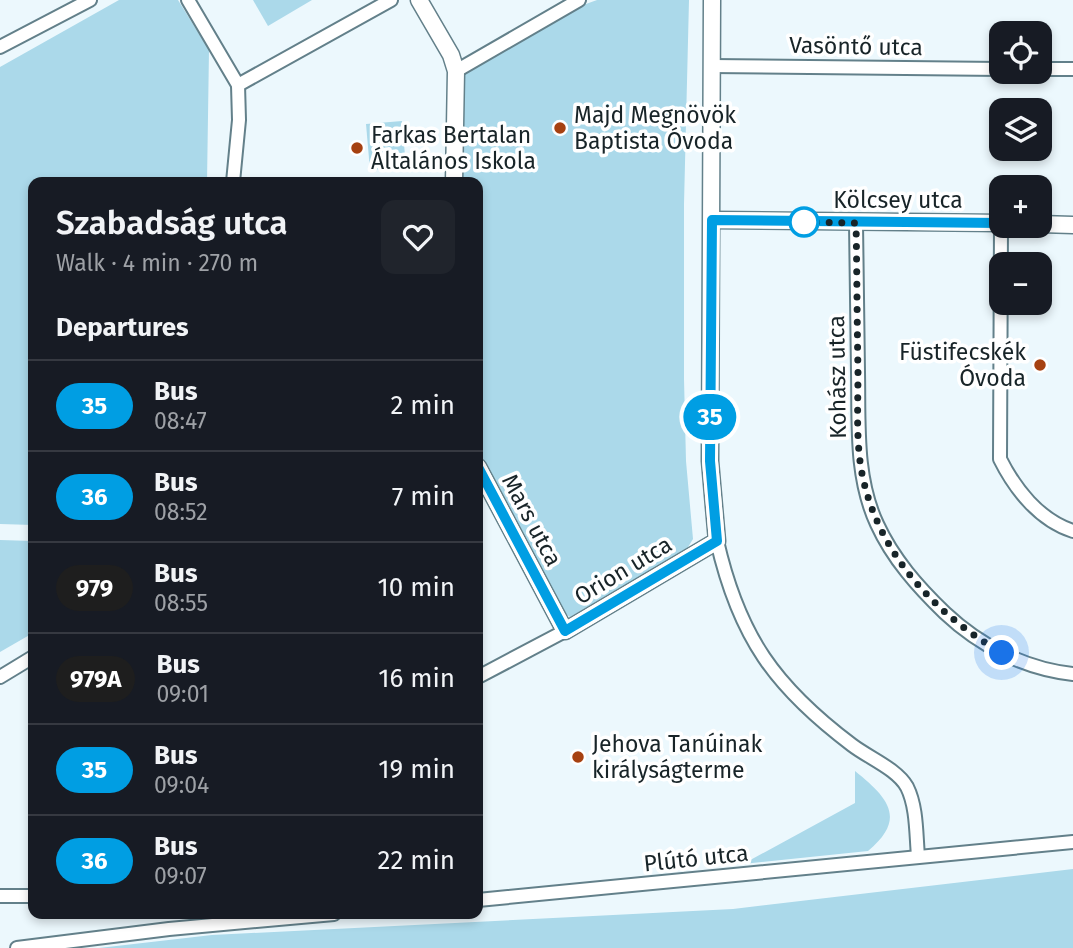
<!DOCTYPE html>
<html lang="en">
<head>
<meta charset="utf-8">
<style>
	:root { --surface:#171b24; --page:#20242c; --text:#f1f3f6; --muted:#9ea1a6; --line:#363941 }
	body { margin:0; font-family:"Fira Sans",sans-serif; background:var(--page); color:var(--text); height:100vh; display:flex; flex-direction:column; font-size:26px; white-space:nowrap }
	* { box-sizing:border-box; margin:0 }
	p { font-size:23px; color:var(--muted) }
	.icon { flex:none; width:38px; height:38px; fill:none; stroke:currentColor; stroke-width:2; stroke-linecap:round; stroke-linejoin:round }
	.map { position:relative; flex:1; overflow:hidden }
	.sheet { position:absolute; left:28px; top:177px; width:455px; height:742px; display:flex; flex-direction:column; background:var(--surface); border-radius:14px; box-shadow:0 4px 10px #0003 }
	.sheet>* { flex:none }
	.badge { padding:0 14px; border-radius:23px; font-size:24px; line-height:46px }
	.fabs { position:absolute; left:989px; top:21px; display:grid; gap:14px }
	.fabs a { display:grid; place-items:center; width:63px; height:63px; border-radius:14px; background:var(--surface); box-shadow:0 4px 10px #0003; font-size:35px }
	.you { position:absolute; width:35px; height:35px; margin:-18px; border:5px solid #fff; border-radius:50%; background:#1a73e8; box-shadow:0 0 0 10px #1a73e833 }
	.map>.badge { position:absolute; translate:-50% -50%; box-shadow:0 0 0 4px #fff }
	h2 { padding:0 28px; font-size:26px; line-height:63px }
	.round { display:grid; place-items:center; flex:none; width:74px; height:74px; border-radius:14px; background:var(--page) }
	.headline { display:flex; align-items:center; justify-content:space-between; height:119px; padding:0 28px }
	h1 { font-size:33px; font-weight:600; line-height:52px }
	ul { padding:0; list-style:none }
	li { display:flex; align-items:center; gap:21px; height:91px; padding:0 28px; border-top:2px solid var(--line) }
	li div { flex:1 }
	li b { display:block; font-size:26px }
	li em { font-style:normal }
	li .badge { min-width:77px; font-weight:700; text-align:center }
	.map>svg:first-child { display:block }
	.green { fill:#abd9ea }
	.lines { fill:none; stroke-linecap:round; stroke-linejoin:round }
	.minor-casing { stroke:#63808a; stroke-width:16 }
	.tertiary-casing { stroke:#63808a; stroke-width:19 }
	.minor { stroke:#fff; stroke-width:12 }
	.tertiary { stroke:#fff; stroke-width:16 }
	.line-casing { stroke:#fff; stroke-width:16 }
	.line { stroke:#009ee3; stroke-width:10 }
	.walk { stroke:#182428; stroke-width:7; stroke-dasharray:0 12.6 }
	.poi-dot { fill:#a64111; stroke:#fff; stroke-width:2.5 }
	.stop-dot { fill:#fff; stroke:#009ee3; stroke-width:3.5 }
	.labels { text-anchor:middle; stroke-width:7; stroke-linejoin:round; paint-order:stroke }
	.street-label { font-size:23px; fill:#182428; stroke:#fff }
	.poi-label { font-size:23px; fill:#182428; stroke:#fff; text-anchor:start }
</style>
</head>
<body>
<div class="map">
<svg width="1073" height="948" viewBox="0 0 1073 948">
	<rect width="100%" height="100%" fill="#ecf8fd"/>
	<g class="green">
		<polygon points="119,0 178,0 209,50 207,182 33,182 33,525 0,524 0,67"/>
		<polygon points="253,0 312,0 268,26"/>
		<polygon points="597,0 689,0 684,204 684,379 686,461 693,539 685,552 570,617 563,612 478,451 478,182 462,182 464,72 575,8"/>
		<polygon points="402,121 406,167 370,170 366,124"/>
		<polygon points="0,540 33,541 33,633 0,652"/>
		<path d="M855,771C887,797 908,818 868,851L743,864L855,803Z"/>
		<polygon points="1073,869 1073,948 99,948 212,935 733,909"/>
	</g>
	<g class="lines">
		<g class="minor-casing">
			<g id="minor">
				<polyline points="188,0 238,85 239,120 233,182"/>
				<polyline points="0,47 90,0"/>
				<polyline points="711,66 1001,69"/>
				<polyline points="1040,69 1073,69"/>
				<polyline points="456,71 579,0"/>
				<polyline points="238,85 391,0"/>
				<path d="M856,223C857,272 857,322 858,372C859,423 855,477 877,524C893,559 918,587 945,613C980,646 1025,669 1073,674"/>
				<path d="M1001,223L1000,459C1015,489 1039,520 1073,531"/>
				<path d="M717,541C739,637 775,687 852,745C869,758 897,769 907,787C917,807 916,834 918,856"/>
				<polyline points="0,677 33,657"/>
				<polyline points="478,677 565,631"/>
				<polyline points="0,896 33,896"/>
				<polyline points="478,900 1073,842"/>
				<polyline points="17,948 169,929 334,914"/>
			</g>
		</g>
		<g class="tertiary-casing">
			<g id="tertiary">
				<polyline points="419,0 451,55 456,71 454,182"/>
				<polyline points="712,220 1001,223"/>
				<polyline points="1040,224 1073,225"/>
				<polyline points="478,467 565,631 717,541 710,461 712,0"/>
			</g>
		</g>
		<use href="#minor" class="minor"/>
		<use href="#tertiary" class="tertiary"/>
	</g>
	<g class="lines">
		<g class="line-casing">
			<polyline id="line" points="478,467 565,631 717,541 710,461 712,220 1001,223"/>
		</g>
		<use href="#line" class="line"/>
		<path class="walk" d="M804,222L856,223C857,272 857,322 858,372C858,404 856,437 861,468C875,550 933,613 1002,653"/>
	</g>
	<g class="poi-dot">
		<circle cx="560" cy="128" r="7"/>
		<circle cx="357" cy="148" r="7"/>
		<circle cx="1040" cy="365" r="7"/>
		<circle cx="578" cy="757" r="7"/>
	</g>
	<circle class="stop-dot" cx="804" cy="222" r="14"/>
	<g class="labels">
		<g class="street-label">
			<text transform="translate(856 46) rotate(1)" y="8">Vasöntő utca</text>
			<text x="898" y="208">Kölcsey utca</text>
			<text transform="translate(837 377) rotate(-91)" y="8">Kohász utca</text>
			<text transform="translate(532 520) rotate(62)" y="8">Mars utca</text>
			<text transform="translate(623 570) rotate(-31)" y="8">Orion utca</text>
			<text transform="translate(696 858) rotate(-6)" y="8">Plútó utca</text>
		</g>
		<g class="poi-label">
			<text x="574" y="123">Majd Megnövök<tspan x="574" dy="26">Baptista Óvoda</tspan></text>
			<text x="371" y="143">Farkas Bertalan<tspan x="371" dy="26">Általános Iskola</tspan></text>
			<text x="1026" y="360" text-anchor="end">Füstifecskék<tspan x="1026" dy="26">Óvoda</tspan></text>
			<text x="592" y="752">Jehova Tanúinak<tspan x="592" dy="26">királyságterme</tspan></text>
		</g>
	</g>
</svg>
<div class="fabs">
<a><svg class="icon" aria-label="locate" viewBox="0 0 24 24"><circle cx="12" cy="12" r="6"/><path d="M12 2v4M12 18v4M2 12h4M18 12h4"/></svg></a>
<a><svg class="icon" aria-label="layers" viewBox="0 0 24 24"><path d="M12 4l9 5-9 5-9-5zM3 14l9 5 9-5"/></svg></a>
<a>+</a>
<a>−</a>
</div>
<div class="you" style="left:1002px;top:653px"></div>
<b class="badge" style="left:710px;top:417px;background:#009ee3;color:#fff">35</b>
<section class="sheet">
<div class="headline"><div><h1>Szabadság utca</h1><p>Walk · 4 min · 270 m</p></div><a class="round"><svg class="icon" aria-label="heart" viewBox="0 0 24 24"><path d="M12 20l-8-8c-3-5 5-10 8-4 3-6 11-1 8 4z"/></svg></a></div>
<h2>Departures</h2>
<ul>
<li><span class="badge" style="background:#009ee3;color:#fff">35</span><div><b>Bus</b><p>08:47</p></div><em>2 min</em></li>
<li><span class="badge" style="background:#009ee3;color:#fff">36</span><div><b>Bus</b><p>08:52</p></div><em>7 min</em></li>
<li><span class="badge" style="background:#1e1e1e;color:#fff">979</span><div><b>Bus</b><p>08:55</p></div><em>10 min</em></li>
<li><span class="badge" style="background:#1e1e1e;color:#fff">979A</span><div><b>Bus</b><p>09:01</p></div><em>16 min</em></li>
<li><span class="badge" style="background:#009ee3;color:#fff">35</span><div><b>Bus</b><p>09:04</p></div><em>19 min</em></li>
<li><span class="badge" style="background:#009ee3;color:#fff">36</span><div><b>Bus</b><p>09:07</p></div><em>22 min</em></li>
</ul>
</section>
</div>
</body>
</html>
